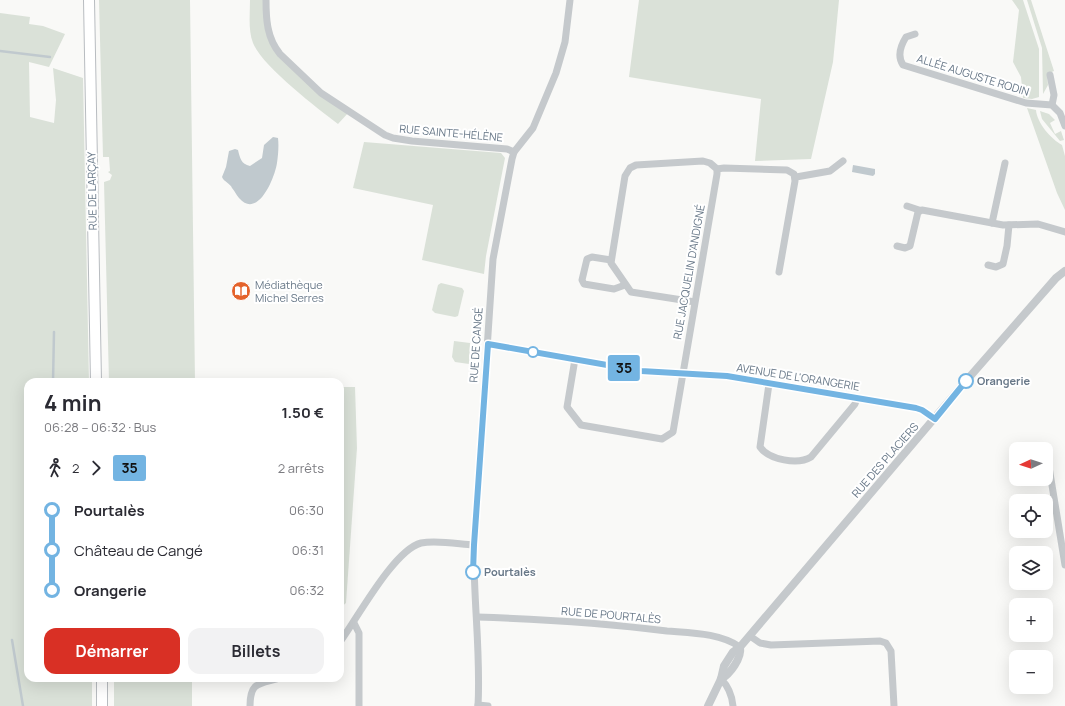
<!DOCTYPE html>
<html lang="fr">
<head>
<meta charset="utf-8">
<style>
	:root { --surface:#fff; --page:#f2f2f3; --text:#2b2b33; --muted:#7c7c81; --accent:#d93025 }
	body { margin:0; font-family:Manrope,sans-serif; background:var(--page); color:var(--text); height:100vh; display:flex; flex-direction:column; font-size:15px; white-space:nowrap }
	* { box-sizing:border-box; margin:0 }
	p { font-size:13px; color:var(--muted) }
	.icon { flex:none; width:22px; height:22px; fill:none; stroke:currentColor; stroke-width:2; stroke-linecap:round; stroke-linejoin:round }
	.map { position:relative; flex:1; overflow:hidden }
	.panel { position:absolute; left:24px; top:378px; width:320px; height:304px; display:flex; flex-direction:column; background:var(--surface); border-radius:12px; box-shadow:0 4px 16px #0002 }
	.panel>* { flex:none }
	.badge { padding:0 8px; border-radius:3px; font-size:14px; line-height:26px }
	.needle { width:26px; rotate:267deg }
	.tools { position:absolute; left:1009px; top:442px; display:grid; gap:8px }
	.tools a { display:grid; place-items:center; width:44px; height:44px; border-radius:8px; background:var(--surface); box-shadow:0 4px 16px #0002; font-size:20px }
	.map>.badge { position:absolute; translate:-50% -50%; box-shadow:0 0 0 2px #fff }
	.legs { display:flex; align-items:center; gap:6px; height:44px; padding:0 20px; font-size:13px }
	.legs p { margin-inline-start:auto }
	.overview { display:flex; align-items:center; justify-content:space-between; height:68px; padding:0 20px }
	h1 { font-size:22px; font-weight:700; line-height:30px }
	.primary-button { display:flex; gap:8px; margin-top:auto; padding:8px 20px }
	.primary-button a { flex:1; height:46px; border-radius:12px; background:var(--accent); color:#fff; font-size:16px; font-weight:700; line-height:46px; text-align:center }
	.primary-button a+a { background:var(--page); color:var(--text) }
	ul { padding:0 20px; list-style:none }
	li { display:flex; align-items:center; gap:14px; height:40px; font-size:15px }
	li i { display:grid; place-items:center; width:6px; height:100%; margin:0 5px; background:currentColor }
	li i::after { content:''; width:10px; height:10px; margin:-5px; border:3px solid; border-radius:50%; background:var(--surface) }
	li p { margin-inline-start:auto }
	li:first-child i { background:linear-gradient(#0000 50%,currentColor 0) }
	li:last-child i { background:linear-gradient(currentColor 50%,#0000 0) }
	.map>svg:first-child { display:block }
	.green { fill:#dae1d8 }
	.water { fill:#c0c9ce }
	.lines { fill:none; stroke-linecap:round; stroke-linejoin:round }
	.stream { stroke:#c0c9ce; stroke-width:2.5 }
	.primary-casing { stroke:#b8bcc0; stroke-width:12 }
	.minor { stroke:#c5c9cc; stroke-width:7 }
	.tertiary { stroke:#c5c9cc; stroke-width:8 }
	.primary { stroke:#fff; stroke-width:10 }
	.line-1-casing { stroke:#fff; stroke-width:9 }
	.line-1 { stroke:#73b4e2; stroke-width:6 }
	.stop-1-dot { fill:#fff; stroke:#73b4e2; stroke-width:2 }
	.labels { text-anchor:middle; stroke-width:4; stroke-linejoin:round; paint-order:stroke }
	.street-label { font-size:11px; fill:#687888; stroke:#fff }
	.poi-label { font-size:11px; fill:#687888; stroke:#fff; text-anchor:start }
	.stop-label { font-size:11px; font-weight:bold; fill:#687888; stroke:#fff; text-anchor:start }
</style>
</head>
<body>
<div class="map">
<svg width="1065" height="706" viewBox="0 0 1065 706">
	<rect width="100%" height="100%" fill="#f9f9f7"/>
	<g class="green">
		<polygon points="99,0 190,0 195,382 109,382 104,182 110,180 112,175 108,172 110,171 109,157 103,157"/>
		<path d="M250,0H266L275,47L305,78L349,112L338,124C317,108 262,66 253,43C248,30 250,14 250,0Z"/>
		<polygon points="639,0 839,0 833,62 811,159 755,161 761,99 629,77"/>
		<polygon points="1012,0 1023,0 1039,49 1039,97 1032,99 1023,98 1021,77 1013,62 1019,10"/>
		<polygon points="1027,0 1031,0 1054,71 1047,74 1048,85 1043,94 1042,48"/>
		<polygon points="0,13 30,17 29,24 43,26 65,34 49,67 29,62 30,117 54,123 56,100 53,68 83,78 89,382 28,382 28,678 92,678 92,706 0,706"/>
		<path d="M1027,108L1036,110C1037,123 1051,139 1062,145L1065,156V210L1057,193Z"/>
		<polygon points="1040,111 1049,114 1055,120 1050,123 1055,134 1061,131 1064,140 1060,141 1042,119"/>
		<polygon points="364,142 501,153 505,158 486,256 484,274 422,260 433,205 353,188"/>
		<polygon points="441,283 462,288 464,291 458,316 455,317 435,313 432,310 438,285"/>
		<polygon points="454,341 470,343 469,364 455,362 452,357"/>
		<polygon points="340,387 355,387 357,448 346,603 340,608"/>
		<rect x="114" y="678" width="78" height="28"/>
	</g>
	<g class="water">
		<path d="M273,137L278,138C279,146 278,156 277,163C275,177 258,220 239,198C236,195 235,191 232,188C230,183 224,182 222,177L226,167L229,151L235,149L238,150C240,158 241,164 250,166L262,158L264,145Z"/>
		<polygon points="853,165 875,169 875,174 873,176 852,172"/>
	</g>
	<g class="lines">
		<g class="stream">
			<polyline points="0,51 50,57"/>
			<polyline points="53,382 54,332"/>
			<polyline points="12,640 23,706"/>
		</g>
		<g class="primary-casing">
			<g id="primary">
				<polyline points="89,0 96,382"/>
				<polyline points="102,678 102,706"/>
			</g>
		</g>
		<g class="minor">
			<path d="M266,0C266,20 267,38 280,54L321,93L385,135L393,138L412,141L507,149L514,152"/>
			<path d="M915,34L906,37C901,45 897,56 903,65L1026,103L1052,105L1060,113L1065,126"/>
			<polyline points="1050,75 1054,95 1052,105"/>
			<polyline points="717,169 724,168 787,170 794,174 795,181 779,272"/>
			<polyline points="796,177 830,171 843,161"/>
			<polyline points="907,206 919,210"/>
			<polyline points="992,223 1005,163"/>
			<polyline points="897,246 905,248 910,246 918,212 922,210 1003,225 1038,224 1065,232"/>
			<polyline points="611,260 592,257 587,259 582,280 584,284 614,289 625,285"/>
			<polyline points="988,265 996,267 1003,264 1007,246 1009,225"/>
			<polyline points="488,344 641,371 727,376 916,408 923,410 935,419"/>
			<polyline points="575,359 567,407 581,425 662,439 673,432 717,174 717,169 710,163 703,161 636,165 630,168 625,176 611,263 631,292 695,302"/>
			<path d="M769,384L760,447C769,460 798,465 811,457L855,404L857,398"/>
			<polyline points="1046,461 1049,467 1065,565"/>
			<path d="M477,617C540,619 604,623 667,631C691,633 720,633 740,647"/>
			<polyline points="354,623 359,633 359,706"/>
			<polyline points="750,636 760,643 771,645 880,641 886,643 891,651 894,706"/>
			<path d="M340,642C358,617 394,550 421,543C437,540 458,544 474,545"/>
			<path d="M721,679C729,687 732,695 733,706"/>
			<polyline points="478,705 488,706"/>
			<path d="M250,706C250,681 260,684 280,678"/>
			<path d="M478,706C481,652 473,599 474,545L493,259L512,159L514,152L533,128L556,73L565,42L570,0"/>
		</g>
		<g class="tertiary">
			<path d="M721,679C730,674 742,658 740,647"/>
			<polyline points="708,706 721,679 724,666 733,652 740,647 966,381 1056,278 1065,271"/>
		</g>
		<use href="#primary" class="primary"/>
	</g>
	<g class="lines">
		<g class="line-1-casing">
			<polyline id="line-1" points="473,572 474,545 488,344 641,371 727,376 916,408 922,410 935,419 966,381"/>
		</g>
		<use href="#line-1" class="line-1"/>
	</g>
	<defs>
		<g id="library-disc" transform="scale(1)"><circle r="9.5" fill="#e4632c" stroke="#fff"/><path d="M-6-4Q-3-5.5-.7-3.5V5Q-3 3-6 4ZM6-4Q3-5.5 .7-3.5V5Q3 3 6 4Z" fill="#fff"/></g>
	</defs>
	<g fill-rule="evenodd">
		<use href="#library-disc" x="241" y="291"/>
	</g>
	<g class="stop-1-dot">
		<circle cx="533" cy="352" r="5"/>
		<circle cx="966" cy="381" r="7"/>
		<circle cx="473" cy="572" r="7"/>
	</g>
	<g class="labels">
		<g class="street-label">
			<text transform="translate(973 75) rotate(17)" y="4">ALLÉE AUGUSTE RODIN</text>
			<text transform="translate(451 133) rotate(5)" y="4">RUE SAINTE-HÉLÈNE</text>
			<text transform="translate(92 191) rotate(-91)" y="4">RUE DE LARÇAY</text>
			<text transform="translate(689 272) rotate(-80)" y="4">RUE JACQUELIN D'ANDIGNÉ</text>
			<text transform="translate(476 345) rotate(-86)" y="4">RUE DE CANGÉ</text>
			<text transform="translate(798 377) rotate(9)" y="4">AVENUE DE L'ORANGERIE</text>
			<text transform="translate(885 460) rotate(-49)" y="4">RUE DES PLACIERS</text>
			<text transform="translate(611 615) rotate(5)" y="4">RUE DE POURTALÈS</text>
		</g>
		<g class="poi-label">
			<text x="255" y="289">Médiathèque<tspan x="255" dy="13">Michel Serres</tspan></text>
		</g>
		<g class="stop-label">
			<text x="977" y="385">Orangerie</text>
			<text x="484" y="576">Pourtalès</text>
		</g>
	</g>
</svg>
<div class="tools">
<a><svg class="needle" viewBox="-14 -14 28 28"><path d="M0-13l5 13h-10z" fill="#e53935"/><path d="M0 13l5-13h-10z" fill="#7c7c81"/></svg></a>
<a><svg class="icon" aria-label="locate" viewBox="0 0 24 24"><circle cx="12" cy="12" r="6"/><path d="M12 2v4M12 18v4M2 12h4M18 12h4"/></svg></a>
<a><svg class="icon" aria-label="layers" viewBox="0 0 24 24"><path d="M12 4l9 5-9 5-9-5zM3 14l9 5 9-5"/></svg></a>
<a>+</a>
<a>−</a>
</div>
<b class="badge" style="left:624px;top:368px;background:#73b4e2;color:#111">35</b>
<section class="panel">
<div class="overview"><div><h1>4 min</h1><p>06:28 – 06:32 · Bus</p></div><b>1.50 €</b></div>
<div class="legs"><svg class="icon" aria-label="walk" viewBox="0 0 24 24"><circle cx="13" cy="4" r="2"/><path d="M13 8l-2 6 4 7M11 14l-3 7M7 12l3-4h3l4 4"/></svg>2<svg class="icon" aria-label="forward" viewBox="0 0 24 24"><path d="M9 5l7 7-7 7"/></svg><b class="badge" style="background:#73b4e2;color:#111">35</b><p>2 arrêts</p></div>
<ul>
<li><i style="color:#73b4e2"></i><b>Pourtalès</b><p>06:30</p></li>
<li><i style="color:#73b4e2"></i><span>Château de Cangé</span><p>06:31</p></li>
<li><i style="color:#73b4e2"></i><b>Orangerie</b><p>06:32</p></li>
</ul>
<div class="primary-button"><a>Démarrer</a><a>Billets</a></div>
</section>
</div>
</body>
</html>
